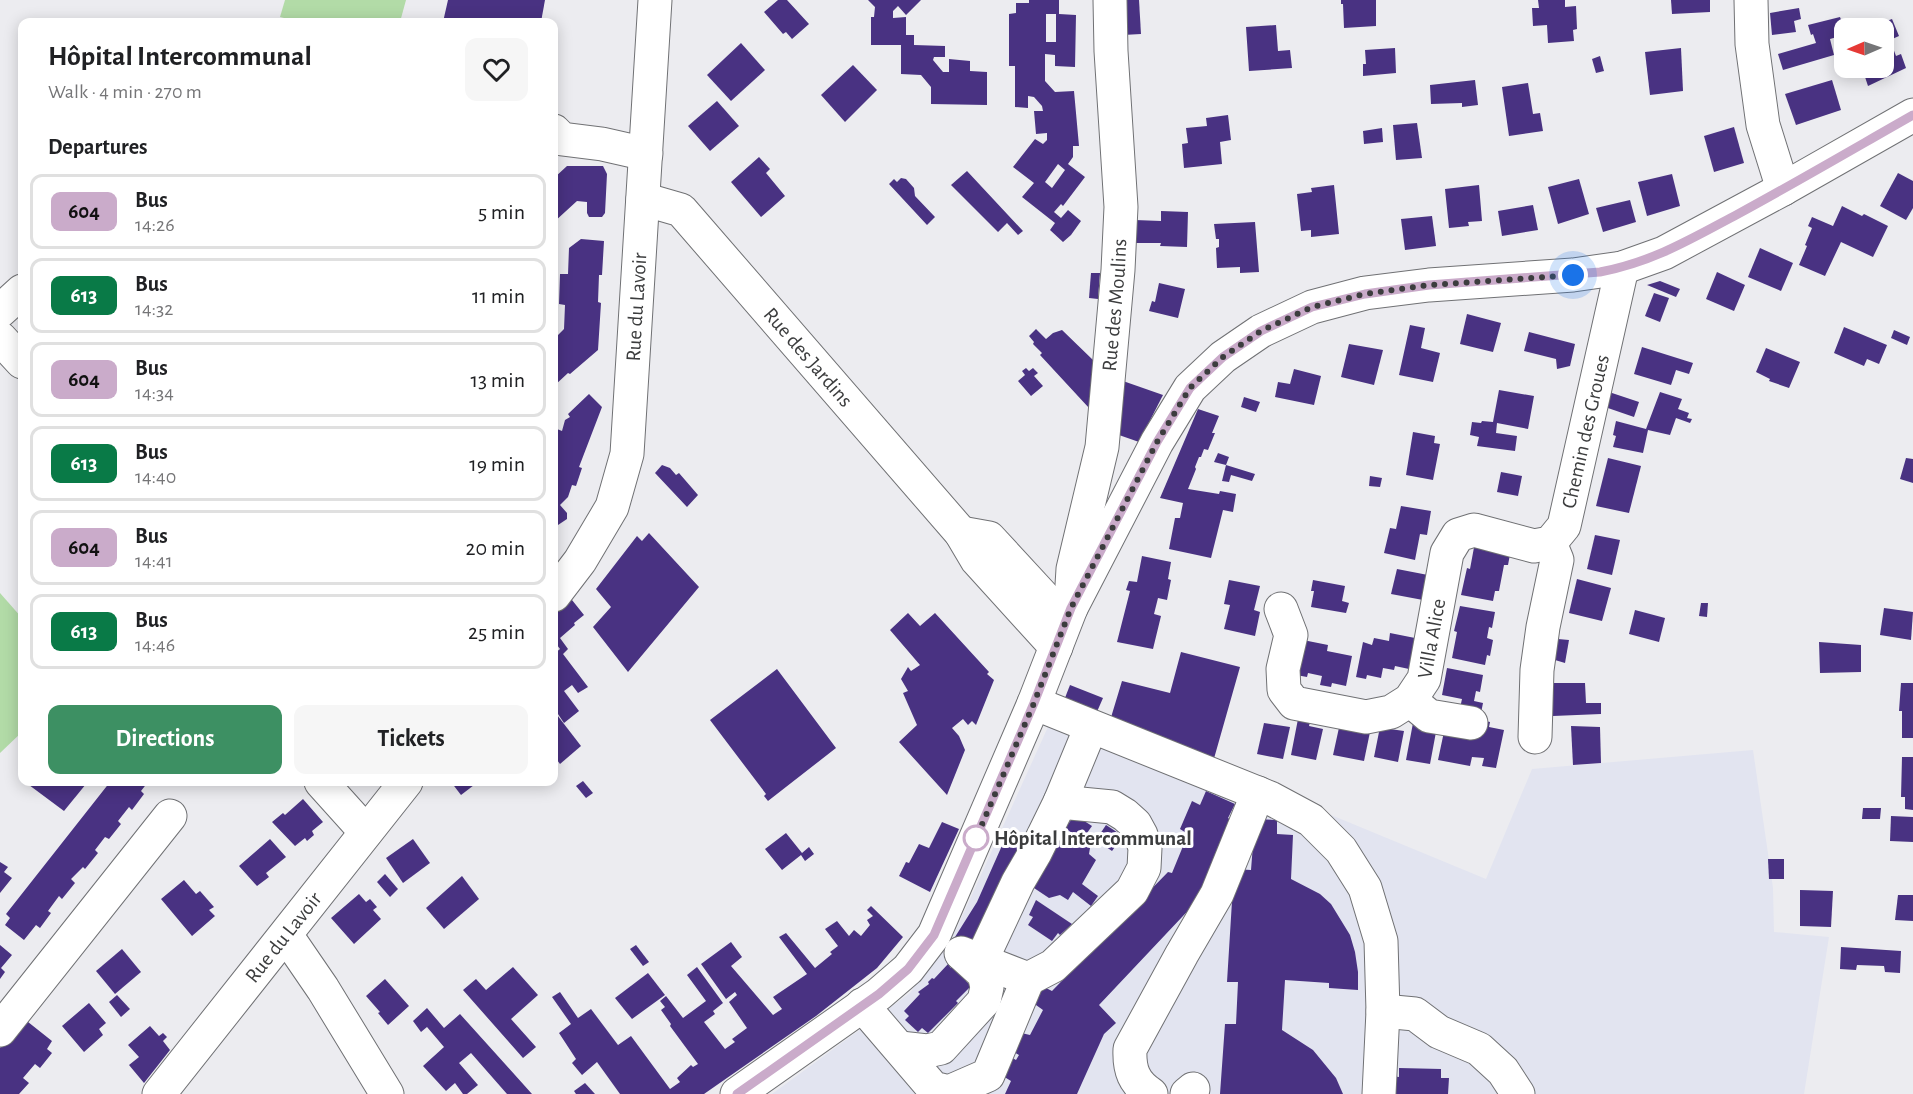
<!DOCTYPE html>
<html lang="en">
<head>
<meta charset="utf-8">
<style>
	:root { --surface:#fff; --page:#f6f6f6; --text:#202124; --muted:#757577; --line:#e0e0e0; --accent:#3d9063 }
	body { margin:0; font-family:"Alegreya Sans",sans-serif; background:var(--page); color:var(--text); height:100vh; display:flex; flex-direction:column; font-size:22px; white-space:nowrap }
	* { box-sizing:border-box; margin:0 }
	p { font-size:20px; color:var(--muted) }
	.icon { flex:none; width:33px; height:33px; fill:none; stroke:currentColor; stroke-width:2; stroke-linecap:round; stroke-linejoin:round }
	.map { position:relative; flex:1; overflow:hidden }
	.sheet { position:absolute; left:18px; top:18px; width:540px; height:768px; display:flex; flex-direction:column; background:var(--surface); border-radius:12px; box-shadow:0 3px 15px #0003 }
	.sheet>* { flex:none }
	.badge { padding:0 12px; border-radius:9px; font-size:21px; line-height:39px }
	.needle { width:39px; rotate:268deg }
	.buttons { position:absolute; left:1834px; top:18px; display:grid; gap:12px }
	.buttons a { display:grid; place-items:center; width:60px; height:60px; border-radius:12px; background:var(--surface); box-shadow:0 3px 15px #0003; font-size:30px }
	.you { position:absolute; width:30px; height:30px; margin:-15px; border:4px solid #fff; border-radius:50%; background:#1a73e8; box-shadow:0 0 0 9px #1a73e833 }
	.map>.badge { position:absolute; translate:-50% -50%; box-shadow:0 0 0 3px #fff }
	h2 { padding:0 30px; font-size:22px; line-height:54px }
	.round { display:grid; place-items:center; flex:none; width:63px; height:63px; border-radius:12px; background:var(--page) }
	.head { display:flex; align-items:center; justify-content:space-between; height:102px; padding:0 30px }
	h1 { font-size:28px; font-weight:700; line-height:45px }
	.primary-button { display:flex; gap:12px; margin-top:auto; padding:12px 30px }
	.primary-button a { flex:1; height:69px; border-radius:12px; background:var(--accent); color:#fff; font-size:24px; font-weight:700; line-height:69px; text-align:center }
	.primary-button a+a { background:var(--page); color:var(--text) }
	ul { padding:0; list-style:none }
	li { display:flex; align-items:center; gap:18px; height:75px; margin:0 12px 9px; padding:0 18px; border:3px solid var(--line); border-radius:12px }
	li div { flex:1 }
	li b { display:block; font-size:22px }
	li em { font-style:normal }
	li .badge { min-width:66px; font-weight:700; text-align:center }
	.map>svg:first-child { display:block }
	.built { fill:#e2e4f0 }
	.green { fill:#b2dba7 }
	.building { fill:#493282; fill-rule:evenodd }
	.lines { fill:none; stroke-linecap:round; stroke-linejoin:round }
	.minor-casing { stroke:#707174; stroke-width:35 }
	.minor { stroke:#fff; stroke-width:33 }
	.line-casing { stroke:#fff; stroke-width:14 }
	.line { stroke:#caabca; stroke-width:9 }
	.walk { stroke:#3c3d3e; stroke-width:6; stroke-dasharray:0 10.8 }
	.stop-dot { fill:#fff; stroke:#caabca; stroke-width:3 }
	.labels { text-anchor:middle; stroke-width:6; stroke-linejoin:round; paint-order:stroke }
	.street-label { font-size:21px; fill:#3c3d3e; stroke:#fff }
	.stop-label { font-size:21px; font-weight:bold; fill:#3c3d3e; stroke:#fff; text-anchor:start }
</style>
</head>
<body>
<div class="map">
<svg width="1913" height="1094" viewBox="0 0 1913 1094">
	<rect width="100%" height="100%" fill="#ececf0"/>
	<polygon class="built" points="1057,707 1237,776 1486,879 1532,769 1753,750 1773,888 1774,932 1829,937 1804,1094 772,1094 910,993 957,928"/>
	<g class="green">
		<polygon points="285,0 406,0 400,22 300,22 280,17"/>
		<polygon points="0,593 22,618 22,732 0,753"/>
	</g>
	<g class="building">
		<polygon points="448,0 545,0 541,22 443,22"/>
		<polygon points="778,0 787,0 809,24 792,39 786,32 783,34 764,12"/>
		<polygon points="868,0 921,0 906,15 898,6 893,11 893,18 906,17 906,35 914,35 914,45 945,46 945,57 934,57 933,60 943,72 949,72 949,59 970,61 970,71 987,72 987,105 931,104 931,87 921,75 901,74 901,45 871,45 871,17 874,17 875,7"/>
		<path d="M1029,0H1059V14L1076,15L1075,67L1055,66V55L1045,54V81L1055,92L1074,91L1079,146H1073V157L1068,164L1085,177L1063,206L1061,204L1054,212L1061,218L1068,210L1081,221L1071,235L1063,242L1050,230L1055,223L1022,197L1034,183L1013,167L1035,139L1043,144L1047,140V133L1036,134L1034,111H1043L1042,106L1034,97L1028,96V108L1015,107V66H1009V14L1016,13V3H1029ZM1046,14H1056V42H1046ZM1058,164L1065,170L1052,188L1045,182Z"/>
		<polygon points="1123,0 1139,0 1141,34 1123,35"/>
		<polygon points="1341,0 1376,0 1376,26 1344,28 1343,4 1341,4"/>
		<polygon points="1538,0 1565,0 1565,7 1576,6 1577,29 1573,30 1574,41 1548,43 1547,25 1533,26 1532,8 1539,8"/>
		<polygon points="1671,0 1710,0 1710,12 1672,14"/>
		<polygon points="1799,8 1801,19 1794,21 1796,32 1772,35 1770,13"/>
		<polygon points="1840,17 1843,25 1835,27 1837,37 1830,39 1834,55 1783,70 1778,54 1816,43 1813,34 1811,35 1808,25"/>
		<polygon points="1892,19 1899,36 1890,40 1896,56 1901,54 1906,68 1868,86 1862,68 1884,68 1884,28 1868,28"/>
		<polygon points="1276,25 1278,51 1290,50 1292,68 1249,71 1246,27"/>
		<polygon points="741,43 765,70 731,101 707,75"/>
		<polygon points="1395,48 1396,73 1363,76 1363,64 1366,64 1365,50"/>
		<polygon points="1681,48 1683,91 1650,95 1645,52"/>
		<polygon points="1600,56 1604,71 1596,73 1592,59"/>
		<polygon points="853,65 877,90 845,122 821,95"/>
		<polygon points="1475,80 1478,105 1462,107 1462,103 1431,104 1430,85"/>
		<polygon points="1832,80 1841,110 1796,125 1785,94"/>
		<polygon points="1528,83 1533,114 1540,113 1543,131 1509,136 1502,87"/>
		<polygon points="717,101 739,126 710,151 688,126"/>
		<polygon points="1228,115 1231,140 1220,142 1222,164 1184,168 1182,144 1188,143 1186,128 1207,126 1206,118"/>
		<polygon points="1417,123 1422,158 1396,160 1393,125"/>
		<polygon points="1734,127 1744,163 1714,172 1704,136"/>
		<polygon points="1382,128 1383,142 1364,144 1363,131"/>
		<polygon points="759,157 770,169 766,173 785,196 761,217 731,182"/>
		<polygon points="567,166 603,166 607,174 605,213 602,217 589,217 587,213 587,202 577,201 554,222 554,178"/>
		<polygon points="967,171 1023,231 1018,235 1007,223 998,232 951,185"/>
		<polygon points="1898,173 1913,181 1913,208 1906,220 1880,206"/>
		<polygon points="1672,174 1680,206 1647,216 1638,182"/>
		<polygon points="901,178 906,179 914,188 915,196 935,217 927,225 889,184 894,179 897,182"/>
		<polygon points="1579,179 1589,214 1558,224 1548,187"/>
		<polygon points="1334,185 1339,234 1311,237 1311,230 1301,231 1297,194 1312,192 1311,188"/>
		<polygon points="1479,185 1482,221 1468,222 1469,226 1449,228 1445,189"/>
		<polygon points="1630,200 1636,222 1603,232 1596,208"/>
		<polygon points="1533,205 1538,230 1502,236 1498,211"/>
		<polygon points="1842,206 1862,216 1864,214 1888,226 1873,257 1841,242 1825,276 1799,265 1807,246 1805,245 1812,228 1808,226 1812,217 1833,226"/>
		<polygon points="1161,211 1188,212 1187,247 1160,246 1161,243 1133,243 1135,220 1161,221"/>
		<polygon points="1432,216 1436,246 1405,250 1401,219"/>
		<polygon points="1255,222 1259,272 1240,273 1240,267 1217,268 1216,248 1219,247 1219,239 1216,239 1214,224"/>
		<polygon points="581,239 604,241 602,275 599,275 598,302 601,303 598,350 570,374 568,373 554,386 554,339 564,329 565,305 559,304 560,274 568,274 569,248"/>
		<polygon points="1760,248 1793,263 1781,291 1748,277"/>
		<polygon points="1717,272 1745,285 1734,311 1706,299"/>
		<polygon points="1091,273 1100,273 1098,299 1089,298"/>
		<polygon points="1660,281 1680,289 1676,297 1647,285"/>
		<polygon points="1159,283 1185,289 1178,318 1149,311 1152,301 1155,302"/>
		<polygon points="1654,293 1669,298 1660,322 1645,316"/>
		<polygon points="1467,314 1501,323 1493,352 1460,344"/>
		<polygon points="1410,325 1425,328 1421,348 1440,353 1433,382 1399,375"/>
		<polygon points="1844,327 1887,345 1879,364 1867,359 1864,366 1834,353"/>
		<polygon points="1036,329 1046,339 1053,333 1062,330 1093,360 1089,408 1040,355 1042,353 1033,344 1034,342 1029,336"/>
		<polygon points="1894,330 1910,337 1907,345 1891,338"/>
		<polygon points="1529,332 1575,344 1570,366 1557,369 1556,359 1524,351"/>
		<polygon points="1349,344 1383,350 1374,385 1341,377"/>
		<polygon points="1642,347 1693,363 1689,374 1676,370 1671,385 1634,374"/>
		<polygon points="1766,348 1800,362 1789,388 1769,381 1770,379 1756,372"/>
		<polygon points="1026,368 1029,371 1033,368 1038,373 1034,376 1043,386 1031,396 1018,381 1025,375 1022,371"/>
		<polygon points="1294,369 1321,376 1314,405 1275,397 1278,382 1290,384"/>
		<polygon points="1123,381 1163,395 1139,442 1119,435"/>
		<polygon points="1499,390 1534,396 1528,429 1497,423 1496,433 1517,436 1515,451 1477,446 1479,437 1470,435 1472,422 1481,423 1482,421 1493,422"/>
		<polygon points="1609,392 1639,402 1634,417 1605,407"/>
		<polygon points="1660,392 1682,399 1678,409 1689,413 1687,418 1692,419 1690,423 1676,418 1670,435 1648,430 1643,453 1613,447 1616,436 1613,435 1616,421 1646,429"/>
		<polygon points="589,394 602,407 579,467 582,468 576,486 572,485 568,497 560,505 567,513 567,519 555,527 554,525 554,440 557,429 562,431 565,420 570,417 568,414"/>
		<polygon points="1244,397 1260,402 1256,412 1241,407"/>
		<polygon points="1198,409 1219,416 1212,433 1215,433 1208,450 1204,449 1201,457 1199,457 1195,467 1196,469 1188,489 1219,494 1220,491 1236,494 1233,512 1223,510 1211,558 1169,549 1175,518 1180,518 1183,503 1160,498"/>
		<polygon points="1413,432 1435,436 1434,443 1440,444 1433,480 1406,475"/>
		<polygon points="1218,453 1229,457 1226,465 1255,474 1252,481 1231,475 1229,482 1222,481 1226,465 1214,462"/>
		<polygon points="1608,458 1641,466 1629,513 1596,506"/>
		<polygon points="1906,458 1913,459 1913,483 1900,479"/>
		<polygon points="662,465 670,468 676,475 679,473 698,495 687,507 655,473"/>
		<polygon points="1501,472 1522,476 1518,496 1497,492"/>
		<polygon points="1370,476 1382,478 1380,487 1369,486"/>
		<polygon points="1401,506 1431,511 1427,535 1420,534 1415,560 1384,553 1390,528 1396,529"/>
		<polygon points="649,533 699,587 628,672 593,627 611,607 596,589 637,536 642,541"/>
		<polygon points="1595,535 1620,540 1612,575 1587,569"/>
		<polygon points="1475,542 1511,549 1508,565 1504,565 1499,591 1495,591 1493,601 1461,595 1467,568 1470,569"/>
		<polygon points="1142,556 1171,562 1168,579 1171,580 1167,600 1158,598 1154,614 1161,616 1153,649 1117,642 1130,591 1126,590 1129,581 1137,582"/>
		<polygon points="1397,569 1428,575 1423,600 1391,594"/>
		<polygon points="1577,579 1611,588 1602,621 1569,613"/>
		<polygon points="1229,580 1260,586 1254,610 1260,612 1255,636 1224,629 1230,605 1224,604"/>
		<polygon points="1313,580 1345,586 1342,601 1349,603 1346,613 1311,607 1314,591 1311,591"/>
		<polygon points="564,590 584,615 574,623 575,625 560,638 568,649 563,654 588,687 578,693 572,685 564,691 579,711 564,723 554,708 554,654 560,649 554,641 554,604"/>
		<polygon points="1701,603 1708,603 1707,617 1699,616"/>
		<polygon points="1460,606 1495,612 1492,628 1489,627 1487,638 1493,640 1490,656 1487,655 1485,665 1452,658 1457,632 1454,631"/>
		<polygon points="1884,608 1913,612 1911,640 1880,635"/>
		<polygon points="1635,610 1665,618 1659,642 1629,634"/>
		<polygon points="908,613 920,626 935,613 989,672 987,674 994,680 976,725 972,721 968,725 963,719 952,728 959,736 965,750 947,795 899,742 917,725 903,693 908,691 901,679 908,667 911,671 920,665 890,630"/>
		<polygon points="1390,633 1415,638 1409,669 1395,666 1394,670 1383,668 1381,678 1367,675 1366,679 1356,677 1363,642 1372,645 1374,638 1389,641"/>
		<polygon points="1558,639 1569,640 1565,663 1555,660"/>
		<polygon points="1303,640 1328,645 1327,651 1352,656 1346,686 1332,683 1331,687 1320,685 1322,676 1308,673 1307,677 1296,675"/>
		<polygon points="1819,642 1861,645 1861,672 1820,673"/>
		<polygon points="1181,652 1240,667 1213,762 1109,724 1122,681 1170,693"/>
		<polygon points="1447,668 1483,675 1480,692 1476,691 1474,701 1483,703 1481,713 1460,708 1462,699 1442,695"/>
		<polygon points="777,669 836,748 768,801 764,796 766,794 710,720"/>
		<polygon points="1553,683 1585,683 1586,703 1601,703 1601,714 1553,716"/>
		<polygon points="1901,683 1913,683 1913,738 1902,738 1902,711 1899,711"/>
		<polygon points="1070,685 1103,698 1096,714 1063,703"/>
		<polygon points="554,711 581,746 560,764 554,756"/>
		<polygon points="1298,719 1310,722 1309,726 1323,729 1316,760 1291,755"/>
		<polygon points="1480,720 1490,722 1489,727 1504,730 1496,768 1482,766 1484,758 1472,757 1470,766 1438,760 1445,727"/>
		<polygon points="1381,722 1390,729 1404,731 1398,762 1374,757"/>
		<polygon points="1264,723 1290,727 1283,759 1257,754"/>
		<polygon points="1340,723 1370,732 1364,761 1333,755"/>
		<polygon points="1413,723 1436,732 1430,764 1406,760"/>
		<polygon points="1571,726 1600,727 1601,763 1573,765"/>
		<polygon points="1902,757 1913,757 1913,810 1905,809 1905,797 1901,797"/>
		<polygon points="583,781 593,793 586,798 576,786"/>
		<polygon points="25,782 83,782 86,784 64,811"/>
		<polygon points="110,782 148,782 141,791 144,794 132,810 129,807 118,821 121,824 109,839 105,837 95,850 98,853 85,869 83,867 71,879 75,883 62,899 59,896 48,911 51,913 40,928 36,925 24,940 5,925 10,918 6,914"/>
		<polygon points="451,782 478,782 461,795"/>
		<polygon points="1206,791 1235,804 1228,818 1234,822 1199,899 1099,1005 1116,1023 1104,1034 1077,1094 1005,1094 1011,1081 998,1073 1007,1055 1016,1060 1019,1055 1009,1049 1017,1032 1030,1035 1043,1010 1029,1000 1042,986 1052,991 1168,872 1172,873 1188,834 1180,829 1192,801 1200,805"/>
		<polygon points="303,799 323,822 312,831 314,835 307,841 305,838 295,846 272,822 283,813 285,815"/>
		<polygon points="1863,808 1881,808 1880,819 1862,819"/>
		<polygon points="1075,815 1092,826 1082,840 1065,828"/>
		<polygon points="1891,816 1913,817 1913,842 1890,841"/>
		<polygon points="1255,819 1277,820 1277,834 1293,835 1291,879 1320,894 1331,904 1350,935 1355,952 1358,972 1358,990 1329,988 1329,983 1285,980 1282,1030 1313,1050 1336,1078 1343,1094 1220,1094 1225,1024 1236,1024 1238,982 1227,982 1234,869 1251,870"/>
		<polygon points="942,822 959,829 930,892 899,876 906,862 909,863 919,844 929,848"/>
		<polygon points="1106,825 1123,836 1112,851 1096,840"/>
		<polygon points="1008,832 1025,841 975,947 955,937 977,902"/>
		<polygon points="1064,832 1090,848 1089,854 1096,860 1082,884 1098,896 1091,906 1073,892 1068,900 1060,895 1049,898 1028,884"/>
		<polygon points="786,833 802,853 809,847 814,854 805,861 801,855 782,870 765,849"/>
		<polygon points="270,839 286,857 266,873 269,877 257,886 239,866"/>
		<polygon points="413,839 430,863 403,883 386,858"/>
		<polygon points="1768,859 1784,859 1784,879 1769,879"/>
		<polygon points="0,862 8,867 4,872 12,878 0,893"/>
		<polygon points="385,874 398,889 390,897 377,882"/>
		<polygon points="462,876 479,899 444,929 426,908"/>
		<polygon points="184,880 196,894 200,891 214,907 209,910 215,916 192,936 161,899"/>
		<polygon points="1800,890 1833,891 1831,927 1800,926"/>
		<polygon points="359,894 366,902 370,899 377,907 373,910 381,919 354,944 331,918"/>
		<polygon points="1898,895 1913,895 1913,921 1895,920"/>
		<polygon points="1036,900 1072,924 1060,935 1058,933 1052,941 1028,925 1033,917 1029,915"/>
		<polygon points="871,906 903,937 877,968 816,1016 704,1094 620,1094 597,1062 582,1075 572,1063 576,1059 559,1033 571,1024 552,997 560,992 578,1018 591,1009 618,1045 631,1036 670,1089 680,1082 677,1078 691,1065 693,1067 698,1064 670,1026 671,1024 661,1010 665,1007 660,1001 666,996 683,1018 706,1001 687,975 697,967 723,1003 713,1011 715,1014 704,1022 725,1049 735,1042 732,1039 747,1028 729,1002 737,995 735,992 726,999 701,964 731,942 742,957 731,966 773,1015 782,1009 773,997 807,974 779,937 786,933 815,968 832,954 830,952 838,946 825,929 837,921 849,936 854,930 861,936 870,925 867,920 873,916 867,910"/>
		<polygon points="0,945 12,955 1,968 5,972 0,979"/>
		<polygon points="636,945 649,962 643,966 630,949"/>
		<polygon points="1841,947 1901,951 1900,973 1885,972 1884,966 1857,965 1856,970 1840,969"/>
		<polygon points="122,949 141,972 115,994 96,971"/>
		<polygon points="948,964 951,968 956,964 969,976 966,981 971,986 956,1001 958,1003 928,1033 922,1028 918,1032 905,1020 909,1016 904,1011 920,994 918,992 929,984 928,982 932,978 934,979"/>
		<polygon points="513,967 538,995 511,1019 536,1047 523,1058 463,990 476,979 486,990"/>
		<polygon points="648,973 665,995 632,1019 615,998"/>
		<polygon points="385,979 409,1006 388,1025 378,1013 380,1012 366,996"/>
		<polygon points="117,995 130,1009 121,1017 109,1002"/>
		<polygon points="89,1003 106,1023 99,1029 103,1035 84,1052 62,1026"/>
		<polygon points="427,1008 444,1028 460,1014 532,1094 507,1094 471,1053 459,1063 478,1085 467,1094 463,1094 455,1083 446,1091 423,1066 444,1047 427,1027 421,1032 413,1021"/>
		<polygon points="23,1018 52,1041 47,1049 52,1053 40,1068 35,1064 23,1078 29,1083 19,1094 0,1094 0,1048"/>
		<polygon points="150,1026 159,1036 163,1033 167,1037 163,1041 170,1050 144,1083 129,1065 139,1057 128,1045"/>
		<polygon points="1399,1068 1441,1069 1441,1078 1449,1078 1448,1094 1391,1094 1392,1076 1399,1077"/>
		<polygon points="585,1083 595,1094 576,1094 574,1091"/>
	</g>
	<g class="lines">
		<g class="minor-casing">
			<g id="minor">
				<polyline points="1751,0 1752,44 1763,125 1783,189"/>
				<polyline points="554,131 562,139 602,144 646,154"/>
				<path id="s1" d="M643,199L681,210L961,533L977,560L1056,647"/>
				<polyline points="0,311 22,291"/>
				<polyline points="0,338 22,362"/>
				<polyline points="961,533 989,538 1049,603 1071,608"/>
				<path id="s2" d="M1072,585L1073,569L1102,447L1118,270L1121,207L1111,51L1110,0"/>
				<path id="s3" d="M554,595L580,561L612,507L627,454L655,0"/>
				<path id="s4" d="M1281,609L1291,635L1283,669L1284,690L1294,703L1366,717L1391,712L1410,700L1424,679L1447,553L1458,535L1474,530L1534,546L1550,543L1564,526L1622,268"/>
				<polyline points="1410,700 1429,716 1471,723"/>
				<polyline points="1034,703 1270,798 1311,820 1341,850 1365,888 1381,941 1383,1011 1379,1094"/>
				<polyline points="1535,737 1537,670 1543,627 1557,560 1550,543"/>
				<polyline points="321,782 366,832"/>
				<polyline points="286,935 323,989 387,1094"/>
				<polyline points="981,961 1018,882 1035,853 1060,802 1091,727"/>
				<polyline points="1028,979 1053,966 1132,891 1144,868 1145,848 1141,835 1135,824 1125,815 1112,807 1060,802"/>
				<polyline points="862,1005 933,1088 949,1092 988,1075 1028,979 961,953"/>
				<polyline points="1383,1011 1415,1014 1439,1032 1479,1049 1503,1071 1518,1094"/>
				<polyline points="0,1030 170,816"/>
				<polyline points="900,1048 927,1051 941,1048 984,1001 987,987 984,974 962,954"/>
				<path id="s5" d="M159,1094L406,782"/>
				<polyline points="737,1094 879,994 908,969 934,935 1034,703 1071,608 1157,442 1190,388 1223,357 1261,331 1312,307 1365,293 1429,285 1573,275 1622,268 1664,253 1783,189 1913,115"/>
				<path d="M1151,1094C1134,1083 1129,1070 1130,1049L1182,954L1217,894L1258,793"/>
				<polyline points="1187,1094 1193,1089"/>
			</g>
		</g>
		<use href="#minor" class="minor"/>
	</g>
	<g class="lines">
		<g class="line-casing">
			<path id="line" d="M737,1094L879,994L908,969L934,935L1034,703L1071,608L1157,442L1190,388L1223,357L1261,331L1312,307L1365,294L1429,285L1600,272C1653,262 1691,239 1738,214C1797,182 1855,148 1913,115"/>
		</g>
		<use href="#line" class="line"/>
		<polyline class="walk" points="976,838 975,841 1034,703 1071,608 1157,442 1190,388 1223,357 1261,331 1312,307 1365,294 1429,285 1573,275"/>
	</g>
	<circle class="stop-dot" cx="976" cy="838" r="12"/>
	<g class="labels">
		<g class="street-label">
			<text dy="7" stroke="none"><textPath href="#s2" startOffset="284">Rue des Moulins</textPath></text>
			<text dy="7" stroke="none"><textPath href="#s3" startOffset="308">Rue du Lavoir</textPath></text>
			<text dy="7" stroke="none"><textPath href="#s1" startOffset="234">Rue des Jardins</textPath></text>
			<text dy="7" stroke="none"><textPath href="#s4" startOffset="610">Chemin des Groues</textPath></text>
			<text dy="7" stroke="none"><textPath href="#s4" startOffset="288">Villa Alice</textPath></text>
			<text dy="7" stroke="none"><textPath href="#s5" startOffset="200">Rue du Lavoir</textPath></text>
		</g>
		<g class="stop-label">
			<text x="994" y="845">Hôpital Intercommunal</text>
		</g>
	</g>
</svg>
<div class="buttons">
<a><svg class="needle" viewBox="-14 -14 28 28"><path d="M0-13l5 13h-10z" fill="#e53935"/><path d="M0 13l5-13h-10z" fill="#757577"/></svg></a>
</div>
<div class="you" style="left:1573px;top:275px"></div>
<section class="sheet">
<div class="head"><div><h1>Hôpital Intercommunal</h1><p>Walk · 4 min · 270 m</p></div><a class="round"><svg class="icon" aria-label="heart" viewBox="0 0 24 24"><path d="M12 20l-8-8c-3-5 5-10 8-4 3-6 11-1 8 4z"/></svg></a></div>
<h2>Departures</h2>
<ul>
<li><span class="badge" style="background:#caabca;color:#111">604</span><div><b>Bus</b><p>14:26</p></div><em>5 min</em></li>
<li><span class="badge" style="background:#097a47;color:#fff">613</span><div><b>Bus</b><p>14:32</p></div><em>11 min</em></li>
<li><span class="badge" style="background:#caabca;color:#111">604</span><div><b>Bus</b><p>14:34</p></div><em>13 min</em></li>
<li><span class="badge" style="background:#097a47;color:#fff">613</span><div><b>Bus</b><p>14:40</p></div><em>19 min</em></li>
<li><span class="badge" style="background:#caabca;color:#111">604</span><div><b>Bus</b><p>14:41</p></div><em>20 min</em></li>
<li><span class="badge" style="background:#097a47;color:#fff">613</span><div><b>Bus</b><p>14:46</p></div><em>25 min</em></li>
</ul>
<div class="primary-button"><a>Directions</a><a>Tickets</a></div>
</section>
</div>
</body>
</html>
